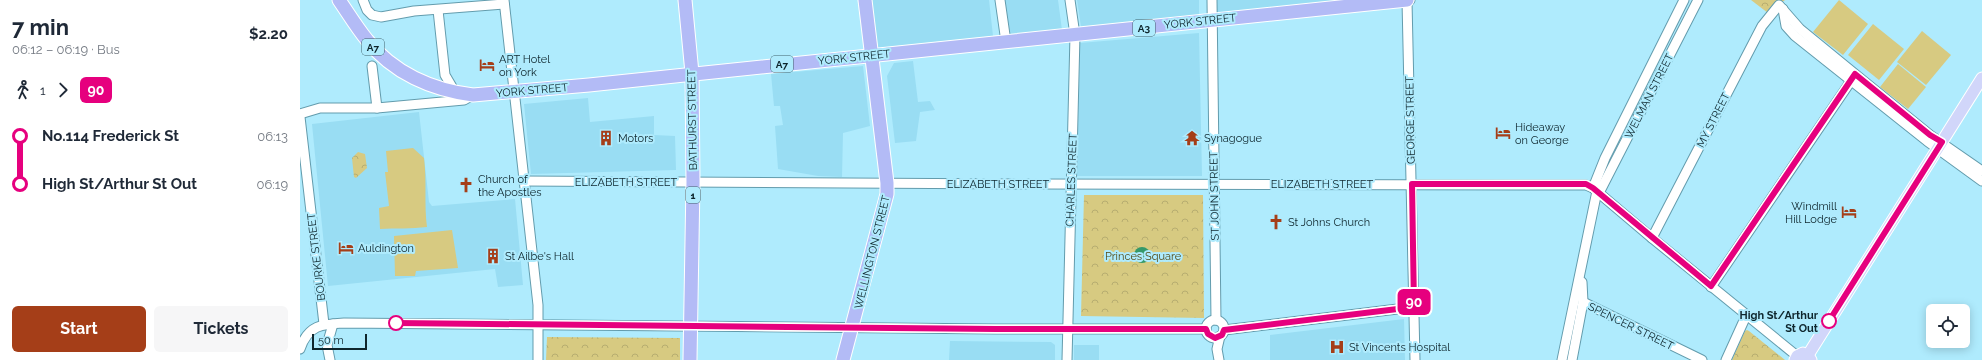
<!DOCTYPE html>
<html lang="en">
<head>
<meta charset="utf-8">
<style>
	:root { --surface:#fff; --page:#f6f6f7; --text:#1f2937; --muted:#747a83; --accent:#a53e18 }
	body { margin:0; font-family:Raleway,sans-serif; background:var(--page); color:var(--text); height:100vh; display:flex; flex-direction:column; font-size:15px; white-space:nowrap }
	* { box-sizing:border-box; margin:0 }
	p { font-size:13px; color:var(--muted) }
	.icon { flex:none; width:22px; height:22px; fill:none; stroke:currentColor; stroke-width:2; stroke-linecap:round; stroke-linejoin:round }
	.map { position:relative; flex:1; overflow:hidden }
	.panel { display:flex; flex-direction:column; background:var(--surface); width:300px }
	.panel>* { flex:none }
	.badge { padding:0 8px; border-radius:6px; font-size:14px; line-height:26px }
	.controls { position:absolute; left:1626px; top:304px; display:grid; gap:8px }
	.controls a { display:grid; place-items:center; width:44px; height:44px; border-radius:6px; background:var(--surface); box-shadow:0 2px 10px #0003; font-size:20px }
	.scale { position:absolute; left:12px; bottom:10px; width:55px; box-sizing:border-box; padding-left:4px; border:2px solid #0e262d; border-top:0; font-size:11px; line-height:14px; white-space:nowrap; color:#0e262d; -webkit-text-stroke:3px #afebfd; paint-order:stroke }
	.map>.badge { position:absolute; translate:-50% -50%; box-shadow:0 0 0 2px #fff }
	.legs { display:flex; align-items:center; gap:6px; height:44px; padding:0 12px; font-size:13px }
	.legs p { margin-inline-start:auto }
	.head { display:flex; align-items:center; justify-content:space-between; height:68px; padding:0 12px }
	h1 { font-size:22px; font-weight:700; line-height:30px }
	.button { display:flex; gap:8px; margin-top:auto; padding:8px 12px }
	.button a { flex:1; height:46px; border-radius:6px; background:var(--accent); color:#fff; font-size:16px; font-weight:700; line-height:46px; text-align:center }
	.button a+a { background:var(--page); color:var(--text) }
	ul { padding:0 12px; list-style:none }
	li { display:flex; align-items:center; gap:14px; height:48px; font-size:15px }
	li i { display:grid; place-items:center; width:6px; height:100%; margin:0 5px; background:currentColor }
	li i::after { content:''; width:10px; height:10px; margin:-5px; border:3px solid; border-radius:50%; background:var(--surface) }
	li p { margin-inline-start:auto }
	li:first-child i { background:linear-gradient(#0000 50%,currentColor 0) }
	li:last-child i { background:linear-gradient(currentColor 50%,#0000 0) }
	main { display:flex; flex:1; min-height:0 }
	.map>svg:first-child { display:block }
	.built { fill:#99ddf3 }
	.park { fill:url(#park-crowns) }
	.garden { fill:#d7ca81 }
	.water { fill:#35996a }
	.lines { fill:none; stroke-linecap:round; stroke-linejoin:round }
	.minor-casing { stroke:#639cad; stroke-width:11 }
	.major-casing { stroke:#fff; stroke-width:13 }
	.highway-casing { stroke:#fff; stroke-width:15 }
	.minor { stroke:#fff; stroke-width:9 }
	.major { stroke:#d1d6fa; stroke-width:11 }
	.highway { stroke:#b3bbf6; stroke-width:13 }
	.line-1-casing { stroke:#fff; stroke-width:9 }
	.line-1 { stroke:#e6007e; stroke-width:6 }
	.stop-1-dot { fill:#fff; stroke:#e6007e; stroke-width:2 }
	.labels { text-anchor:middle; stroke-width:4; stroke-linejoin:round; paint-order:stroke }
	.shield { fill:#afebfd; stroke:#3e616b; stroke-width:1 }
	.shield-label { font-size:10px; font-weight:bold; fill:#0e262d }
	.street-label { font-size:11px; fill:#0e262d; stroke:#afebfd }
	.poi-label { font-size:11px; fill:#0e262d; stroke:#afebfd; text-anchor:start }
	.park-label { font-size:11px; fill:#534a16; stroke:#afebfd }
	.stop-label { font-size:11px; font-weight:bold; fill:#0e262d; stroke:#afebfd; text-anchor:end }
</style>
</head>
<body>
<main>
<section class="panel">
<div class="head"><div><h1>7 min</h1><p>06:12 – 06:19 · Bus</p></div><b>$2.20</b></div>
<div class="legs"><svg class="icon" aria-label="walk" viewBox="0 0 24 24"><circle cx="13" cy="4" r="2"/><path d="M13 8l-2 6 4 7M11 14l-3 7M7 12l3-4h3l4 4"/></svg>1<svg class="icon" aria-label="forward" viewBox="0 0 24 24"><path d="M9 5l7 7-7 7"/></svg><b class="badge" style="background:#e6007e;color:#fff">90</b></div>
<ul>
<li><i style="color:#e6007e"></i><b>No.114 Frederick St</b><p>06:13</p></li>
<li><i style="color:#e6007e"></i><b>High St/Arthur St Out</b><p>06:19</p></li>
</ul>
<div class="button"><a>Start</a><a>Tickets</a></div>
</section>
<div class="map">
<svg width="1682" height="360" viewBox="0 0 1682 360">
	<defs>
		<pattern id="park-crowns" width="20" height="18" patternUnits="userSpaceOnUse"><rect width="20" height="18" fill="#d7ca81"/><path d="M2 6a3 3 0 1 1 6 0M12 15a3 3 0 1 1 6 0" fill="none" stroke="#b7ad70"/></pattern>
	</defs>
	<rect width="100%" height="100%" fill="#afebfd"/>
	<g class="built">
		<polygon points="571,0 689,0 693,36 577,48"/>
		<polygon points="702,0 758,0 762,30 706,35"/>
		<polygon points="777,0 899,0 899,15 781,27"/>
		<polygon points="917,0 1056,0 917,13"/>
		<polygon points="899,33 902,176 777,176 780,43"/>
		<polygon points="613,61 618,102 630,101 635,110 620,112 616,141 595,143 587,76 594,63"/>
		<polygon points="563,66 570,126 543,133 542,177 518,176 478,169 475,126 483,125 480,106 474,106 471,74"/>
		<polygon points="288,98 290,122 354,116 354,135 375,136 376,170 231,174 224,104"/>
		<polygon points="119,112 129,202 132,206 215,199 223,285 198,287 195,269 28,286 12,124"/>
		<polygon points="1104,319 1105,360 970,360 970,335"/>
		<polygon points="650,341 751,342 755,345 755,360 649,360"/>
		<rect x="774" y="345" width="25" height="15"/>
	</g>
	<g class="park">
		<polygon points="1451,0 1485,0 1468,13"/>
		<polygon points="58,152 65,154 67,168 56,178 54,177 52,158"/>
		<polygon points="784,195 903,195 904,318 781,316"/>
		<polygon points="1447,330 1449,331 1485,360 1432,360 1445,331"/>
		<polygon points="247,337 380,338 380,360 246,360"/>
	</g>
	<g class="garden">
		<polygon points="1539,0 1568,24 1543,55 1513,32"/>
		<polygon points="1573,24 1604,49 1579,80 1548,55"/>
		<polygon points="1622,31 1651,55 1626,85 1597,62"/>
		<polygon points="1598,64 1626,87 1608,109 1580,87"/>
		<path d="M113,148L124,158C127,182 124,204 127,227C111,229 96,228 80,229L79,208L89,206L85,172H88L86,151Z"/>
		<polygon points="152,230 158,268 116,271 115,276 95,276 94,236"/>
	</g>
	<circle class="water" cx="842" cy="255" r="8"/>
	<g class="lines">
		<g class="minor-casing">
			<g id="minor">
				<polyline points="63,0 67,10 72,15 81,17 114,11 204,4"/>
				<polyline points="204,0 238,305 238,360"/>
				<polyline points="700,0 706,42"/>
				<polyline points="912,0 916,320"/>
				<polyline points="1110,0 1107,1 1115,360"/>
				<polyline points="1483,9 1486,26 1495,36 1627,141 1682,181"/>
				<polyline points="138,10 145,75 155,92"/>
				<polyline points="72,66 77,108"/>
				<polyline points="0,114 20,108 77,108 164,100 173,95"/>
				<polyline points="0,117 24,324"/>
				<polyline points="223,181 733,184 1286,185 1293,188 1352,238 1497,356"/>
				<polyline points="1293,188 1305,158 1384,0"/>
				<polyline points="1299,193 1398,0"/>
				<polyline points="1352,238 1462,26 1479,5 1500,29 1555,74 1630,135 1682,171"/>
				<polyline points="1411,287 1555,75"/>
				<polyline points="1283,302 1402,360"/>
				<circle cx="915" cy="329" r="9"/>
				<polyline points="924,330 1114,307"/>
				<path d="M0,349C8,325 22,324 44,323L696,329H906"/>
				<polyline points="30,360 27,345 33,324"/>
				<polyline points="767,360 775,35 770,0"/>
				<polyline points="919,360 917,349 920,336"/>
				<polyline points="1262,360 1297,191"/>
				<polyline points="1272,360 1283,302 1282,282"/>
				<polyline points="1426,360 1446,316"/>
			</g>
		</g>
		<g class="major-casing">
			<g id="major">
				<polyline points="1508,355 1682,78"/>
				<polyline points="1495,360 1497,356 1503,353 1508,355 1511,360"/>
			</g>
		</g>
		<g class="highway-casing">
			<g id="highway">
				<path d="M39,0C48,13 57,28 67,40C93,73 132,90 173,95L289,85L1107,0"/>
				<polyline points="385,0 392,73 393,182 390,360"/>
				<polyline points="543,360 587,194 587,183 565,0"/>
			</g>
		</g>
		<use href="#minor" class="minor"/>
		<use href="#major" class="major"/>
		<use href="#highway" class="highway"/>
	</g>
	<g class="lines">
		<g class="line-1-casing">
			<polyline id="line-1" points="96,323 696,329 906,329 908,334 915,338 922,335 924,330 1114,307 1112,184 1286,184 1293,188 1411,286 1555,74 1630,135 1642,142 1529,321"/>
		</g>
		<use href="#line-1" class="line-1"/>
	</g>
	<defs>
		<g id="hotel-bare" transform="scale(1.2)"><path d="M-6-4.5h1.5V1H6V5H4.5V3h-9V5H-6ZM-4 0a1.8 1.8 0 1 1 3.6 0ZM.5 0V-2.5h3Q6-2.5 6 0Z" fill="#a53e18" stroke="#afebfd" stroke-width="2.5" paint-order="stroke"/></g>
		<g id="building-bare" transform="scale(1.2)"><path d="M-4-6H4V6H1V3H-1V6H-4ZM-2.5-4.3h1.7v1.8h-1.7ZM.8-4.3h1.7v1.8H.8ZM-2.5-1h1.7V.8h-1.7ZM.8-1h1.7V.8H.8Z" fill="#a53e18" stroke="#afebfd" stroke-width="2.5" paint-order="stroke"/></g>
		<g id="temple-bare" transform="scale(1.2)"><path d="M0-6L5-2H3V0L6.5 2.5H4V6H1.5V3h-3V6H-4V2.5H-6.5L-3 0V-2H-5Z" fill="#a53e18" stroke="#afebfd" stroke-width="2.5" paint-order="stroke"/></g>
		<g id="church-bare" transform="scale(1.2)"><path d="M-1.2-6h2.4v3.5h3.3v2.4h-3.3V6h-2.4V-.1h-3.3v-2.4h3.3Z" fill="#a53e18" stroke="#afebfd" stroke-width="2.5" paint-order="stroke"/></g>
		<g id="hospital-bare" transform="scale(1.2)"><path d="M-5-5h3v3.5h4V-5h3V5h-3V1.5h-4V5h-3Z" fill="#a53e18" stroke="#afebfd" stroke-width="2.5" paint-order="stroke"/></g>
	</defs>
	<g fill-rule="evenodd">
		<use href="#hotel-bare" x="187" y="65"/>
		<use href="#hotel-bare" x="1203" y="133"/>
		<use href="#building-bare" x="306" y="138"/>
		<use href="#temple-bare" x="892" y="138"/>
		<use href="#church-bare" x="166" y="185"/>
		<use href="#hotel-bare" x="1549" y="212"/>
		<use href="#church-bare" x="976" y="222"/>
		<use href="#hotel-bare" x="46" y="248"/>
		<use href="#building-bare" x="193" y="256"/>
		<use href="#hospital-bare" x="1037" y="347"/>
	</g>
	<g class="stop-1-dot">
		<circle cx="1529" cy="321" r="7"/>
		<circle cx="96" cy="323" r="7"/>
	</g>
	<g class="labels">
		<g class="shield">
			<rect x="833" y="20" width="22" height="16" rx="3"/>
			<rect x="62" y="39" width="22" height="16" rx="3"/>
			<rect x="471" y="56" width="22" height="16" rx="3"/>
			<rect x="386" y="187" width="14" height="16" rx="3"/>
		</g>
		<g class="shield-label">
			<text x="844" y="32">A3</text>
			<text x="73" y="51">A7</text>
			<text x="482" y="68">A7</text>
			<text x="393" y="199">1</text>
		</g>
		<g class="street-label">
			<text transform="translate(900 21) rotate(-6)" y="4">YORK STREET</text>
			<text transform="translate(554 57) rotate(-6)" y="4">YORK STREET</text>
			<text transform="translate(232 90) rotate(-5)" y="4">YORK STREET</text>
			<text transform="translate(1349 96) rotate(-63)" y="4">WELMAN STREET</text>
			<text transform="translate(392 120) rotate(-91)" y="4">BATHURST STREET</text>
			<text transform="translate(1110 120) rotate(-91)" y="4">GEORGE STREET</text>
			<text transform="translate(1413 120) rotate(-63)" y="4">MY STREET</text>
			<text transform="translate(771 180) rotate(-88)" y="4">CHARLES STREET</text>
			<text x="326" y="186">ELIZABETH STREET</text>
			<text x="698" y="188">ELIZABETH STREET</text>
			<text x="1022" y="188">ELIZABETH STREET</text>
			<text transform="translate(914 196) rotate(-91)" y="4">ST JOHN STREET</text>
			<text transform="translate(572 252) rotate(-76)" y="4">WELLINGTON STREET</text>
			<text transform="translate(16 257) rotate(-97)" y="4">BOURKE STREET</text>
			<text transform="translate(1331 326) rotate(26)" y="4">SPENCER STREET</text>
		</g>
		<g class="poi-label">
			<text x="199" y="63">ART Hotel<tspan x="199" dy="13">on York</tspan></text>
			<text x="1215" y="131">Hideaway<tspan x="1215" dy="13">on George</tspan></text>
			<text x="318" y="142">Motors</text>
			<text x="904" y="142">Synagogue</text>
			<text x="178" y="183">Church of<tspan x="178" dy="13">the Apostles</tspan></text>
			<text x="1537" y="210" text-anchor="end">Windmill<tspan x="1537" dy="13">Hill Lodge</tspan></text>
			<text x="988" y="226">St Johns Church</text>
			<text x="58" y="252">Auldington</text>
			<text x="205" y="260">St Ailbe's Hall</text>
			<text x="1049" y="351">St Vincents Hospital</text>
		</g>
		<g class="park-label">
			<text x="843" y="260">Princes Square</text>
		</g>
		<g class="stop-label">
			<text x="1518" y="319">High St/Arthur<tspan x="1518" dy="13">St Out</tspan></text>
		</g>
	</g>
</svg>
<div class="controls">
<a><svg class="icon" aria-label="locate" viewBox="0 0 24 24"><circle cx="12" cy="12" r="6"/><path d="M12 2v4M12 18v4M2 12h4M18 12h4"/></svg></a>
</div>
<div class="scale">50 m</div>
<b class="badge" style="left:1114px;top:302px;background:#e6007e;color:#fff">90</b>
</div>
</main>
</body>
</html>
